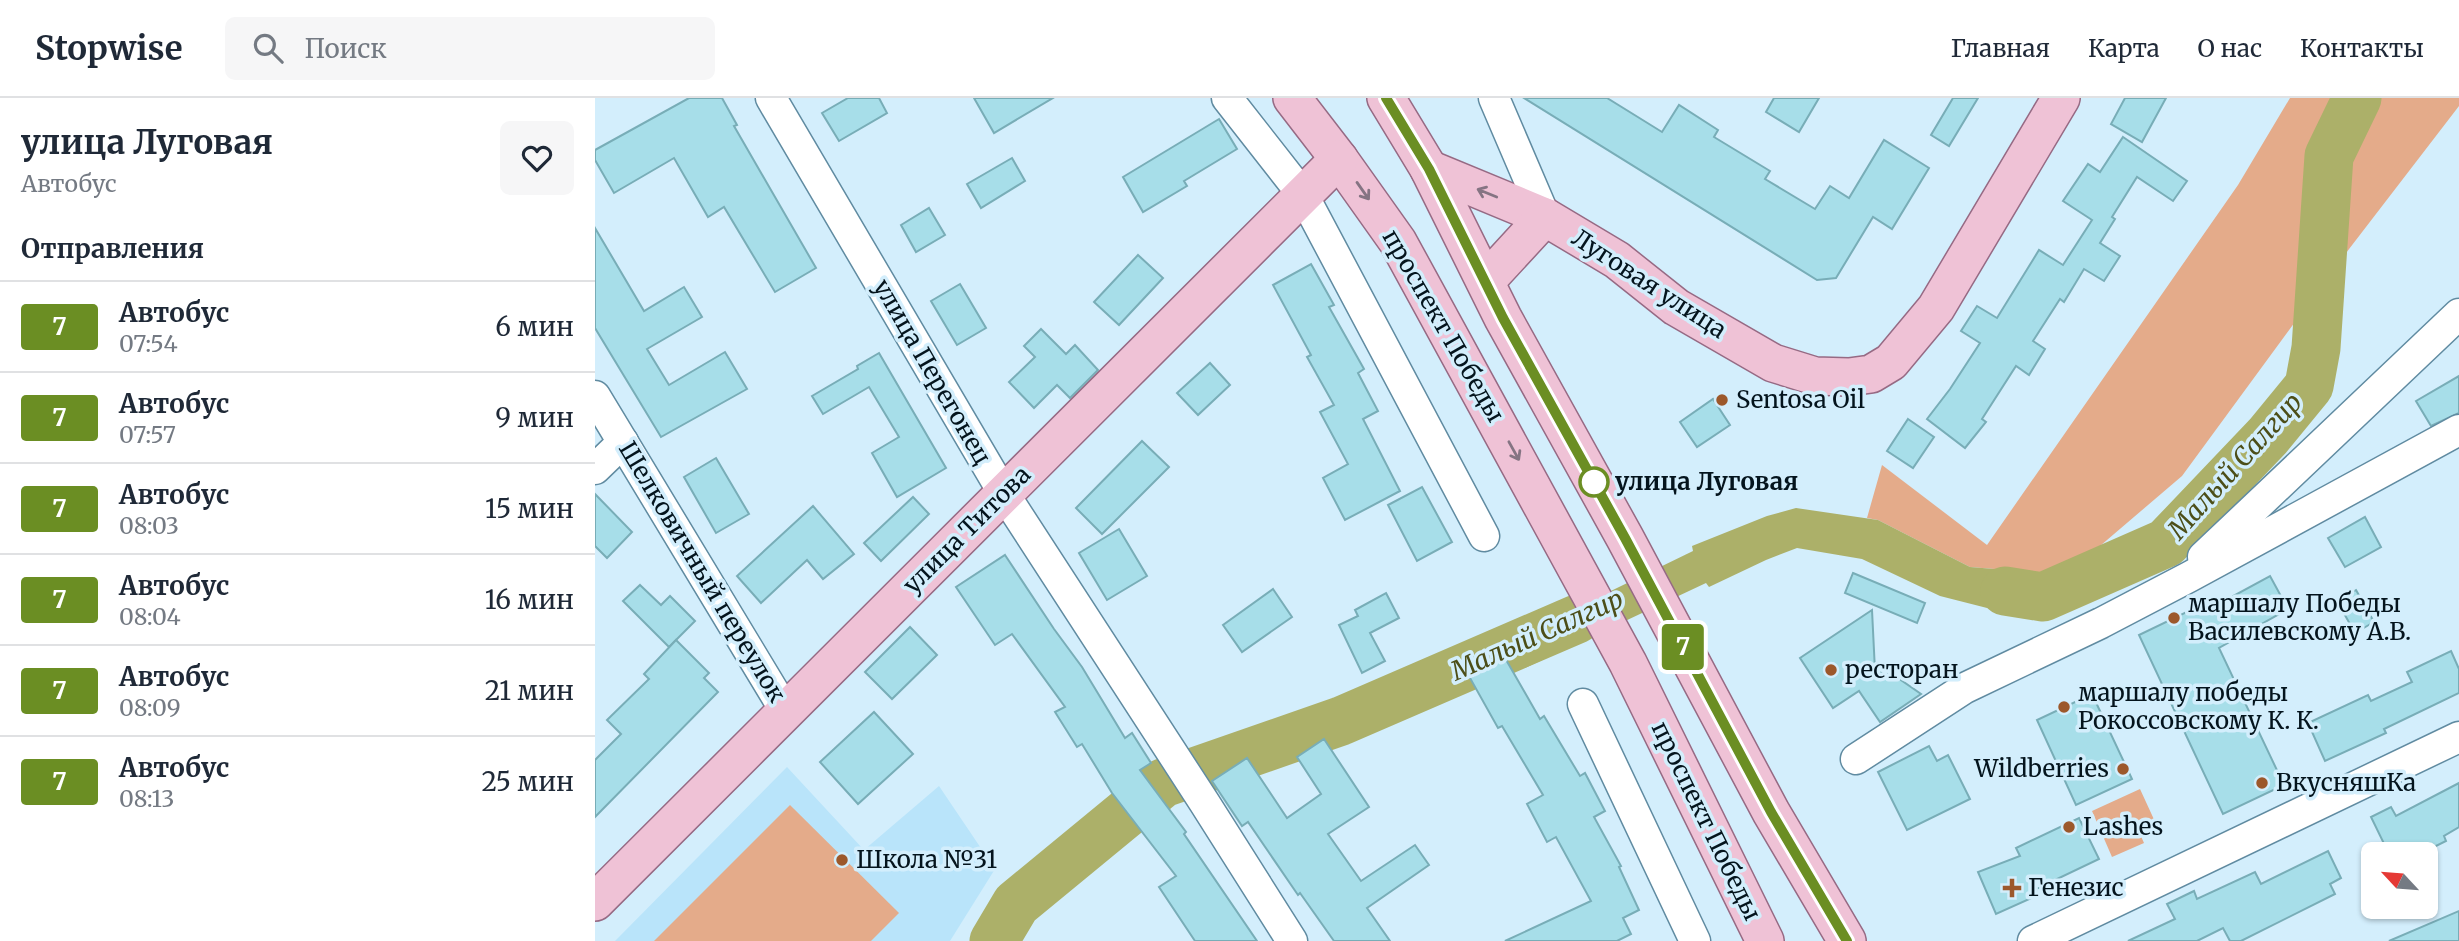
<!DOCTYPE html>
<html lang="ru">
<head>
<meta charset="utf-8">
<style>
	:root { --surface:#fff; --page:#f6f6f7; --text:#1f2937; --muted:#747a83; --line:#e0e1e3 }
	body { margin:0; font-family:Merriweather,serif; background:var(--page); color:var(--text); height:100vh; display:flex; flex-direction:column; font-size:26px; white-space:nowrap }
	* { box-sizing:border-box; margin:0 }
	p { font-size:23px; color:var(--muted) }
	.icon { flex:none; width:38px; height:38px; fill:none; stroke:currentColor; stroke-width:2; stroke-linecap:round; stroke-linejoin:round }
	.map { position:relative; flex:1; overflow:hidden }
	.details { display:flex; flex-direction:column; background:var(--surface); width:595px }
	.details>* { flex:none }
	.badge { padding:0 14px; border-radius:5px; font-size:24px; line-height:46px }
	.needle { width:46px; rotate:296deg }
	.buttons { position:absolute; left:1766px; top:744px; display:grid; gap:14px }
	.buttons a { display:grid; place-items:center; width:77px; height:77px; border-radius:10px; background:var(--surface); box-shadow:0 2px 5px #0004; font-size:35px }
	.map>.badge { position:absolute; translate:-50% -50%; box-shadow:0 0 0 4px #fff }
	h2 { padding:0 21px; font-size:26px; line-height:63px }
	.round { display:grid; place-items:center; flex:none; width:74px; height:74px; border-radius:10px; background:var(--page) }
	.head { display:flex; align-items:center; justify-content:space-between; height:119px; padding:0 21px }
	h1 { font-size:33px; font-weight:700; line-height:52px }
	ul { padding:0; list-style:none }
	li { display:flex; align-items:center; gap:21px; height:91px; padding:0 21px; border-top:2px solid var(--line) }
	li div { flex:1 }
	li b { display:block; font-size:26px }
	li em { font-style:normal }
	li .badge { min-width:77px; font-weight:700; text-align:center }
	header { display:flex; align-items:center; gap:42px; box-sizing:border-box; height:98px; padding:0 35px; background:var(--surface); border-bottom:2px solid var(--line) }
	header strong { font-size:33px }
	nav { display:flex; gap:38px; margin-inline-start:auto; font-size:24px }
	.search { width:490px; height:63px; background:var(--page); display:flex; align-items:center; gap:18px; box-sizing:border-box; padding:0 24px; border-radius:10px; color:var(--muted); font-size:26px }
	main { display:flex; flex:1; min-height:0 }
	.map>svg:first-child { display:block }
	.built { fill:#b9e4fa }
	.green { fill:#e4ab8a }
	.water { fill:#acb069 }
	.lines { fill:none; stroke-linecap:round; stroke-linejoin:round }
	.river { stroke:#acb069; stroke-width:49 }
	.building { fill:#a7dee9; stroke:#78adb7; stroke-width:2 }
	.minor-casing { stroke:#608ba1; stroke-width:33 }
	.major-casing { stroke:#966a84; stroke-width:40 }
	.minor { stroke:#fff; stroke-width:30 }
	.major { stroke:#efc2d6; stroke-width:37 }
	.oneway { stroke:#857483 }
	.line-casing { stroke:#fff; stroke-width:16 }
	.line { stroke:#6b8e23; stroke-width:10 }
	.poi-dot { fill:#9c582b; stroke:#d3eefc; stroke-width:2.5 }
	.stop-dot { fill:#fff; stroke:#6b8e23; stroke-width:3.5 }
	.labels { text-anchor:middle; stroke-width:7; stroke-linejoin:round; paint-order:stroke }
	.street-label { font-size:24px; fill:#04141d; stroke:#d3eefc }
	.poi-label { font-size:24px; fill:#04141d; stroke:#d3eefc; text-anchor:start }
	.stop-label { font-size:24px; font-weight:bold; fill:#04141d; stroke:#d3eefc; text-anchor:start }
	.water-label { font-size:26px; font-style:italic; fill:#4c4e18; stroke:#d3eefc }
</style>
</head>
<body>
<header>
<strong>Stopwise</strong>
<div class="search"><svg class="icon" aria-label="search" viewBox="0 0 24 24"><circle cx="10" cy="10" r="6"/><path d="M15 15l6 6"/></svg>Поиск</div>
<nav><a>Главная</a><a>Карта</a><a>О нас</a><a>Контакты</a></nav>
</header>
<main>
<section class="details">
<div class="head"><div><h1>улица Луговая</h1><p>Автобус</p></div><a class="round"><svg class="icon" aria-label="heart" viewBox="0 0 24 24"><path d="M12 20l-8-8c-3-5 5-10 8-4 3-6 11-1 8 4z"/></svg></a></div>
<h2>Отправления</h2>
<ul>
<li><span class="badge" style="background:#6b8e23;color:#fff">7</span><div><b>Автобус</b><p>07:54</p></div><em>6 мин</em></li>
<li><span class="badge" style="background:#6b8e23;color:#fff">7</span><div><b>Автобус</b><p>07:57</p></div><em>9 мин</em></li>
<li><span class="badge" style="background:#6b8e23;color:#fff">7</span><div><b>Автобус</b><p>08:03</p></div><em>15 мин</em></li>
<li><span class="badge" style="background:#6b8e23;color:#fff">7</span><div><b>Автобус</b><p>08:04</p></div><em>16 мин</em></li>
<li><span class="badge" style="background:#6b8e23;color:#fff">7</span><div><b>Автобус</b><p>08:09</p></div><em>21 мин</em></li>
<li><span class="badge" style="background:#6b8e23;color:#fff">7</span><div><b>Автобус</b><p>08:13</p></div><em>25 мин</em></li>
</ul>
</section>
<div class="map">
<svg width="1864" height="843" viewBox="0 0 1864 843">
	<rect width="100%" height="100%" fill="#d3eefc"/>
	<polygon class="built" points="192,669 269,752 344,688 400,771 355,843 20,843"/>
	<g class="green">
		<polygon points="1695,0 1864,0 1864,8 1741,168 1587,378 1471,477 1375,469 1283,422 1272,420 1287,367 1392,447 1643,87"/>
		<polygon points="1545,691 1562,728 1545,736 1549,745 1517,759 1497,713"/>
		<polygon points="195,707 304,815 276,843 59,843"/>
	</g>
	<polygon class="water" points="1201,410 1283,422 1375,469 1471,477 1477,512 1460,511 1429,517 1396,511 1345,498 1267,461 1202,450 1171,462 1114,489 1111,485 930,570 915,542 1098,453 1097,448 1172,418"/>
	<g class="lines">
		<g class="river">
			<polyline points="1410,493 1448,499 1571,445 1673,338 1714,288 1721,250 1734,58 1762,0"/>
			<polyline points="399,843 421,806 568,685 746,623 982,521"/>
		</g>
	</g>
	<g class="building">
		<polygon points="94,0 127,0 142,27 139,28 221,170 180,194 129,109 113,119 79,60 19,95 0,62 0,52"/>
		<polygon points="253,0 284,0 292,15 244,43 227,15"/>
		<polygon points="379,0 458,0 399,35"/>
		<polygon points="929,0 1012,0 1067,34 1084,7 1123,32 1119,39 1175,73 1170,81 1220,111 1235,88 1254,100 1289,42 1334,70 1297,131 1278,119 1241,180 1222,182"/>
		<polygon points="1179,0 1224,0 1204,34 1171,14"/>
		<polygon points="1358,0 1383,0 1354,48 1336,37"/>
		<polygon points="1530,0 1571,0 1547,44 1516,26"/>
		<polygon points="624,21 642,51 589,83 592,88 548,114 528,79"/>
		<polygon points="1528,39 1592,83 1578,103 1542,79 1517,119 1520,121 1505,145 1525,158 1509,183 1489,171 1469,204 1465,201 1438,243 1450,251 1434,277 1421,268 1387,321 1391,324 1370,350 1332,321 1355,291 1385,245 1366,233 1382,208 1402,220 1444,152 1468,167 1497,122 1468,103 1493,66 1505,74"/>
		<polygon points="417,60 430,83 386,110 372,86"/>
		<polygon points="334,110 350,137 321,154 306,127"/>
		<polygon points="0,130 49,213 89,189 107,219 52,251 74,287 130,254 152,291 66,339 0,230"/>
		<polygon points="543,157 568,180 524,227 499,204"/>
		<polygon points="716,166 739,207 734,209 769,271 763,275 783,313 768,321 805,393 750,422 728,380 753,366 725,314 739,307 712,259 716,257 678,187"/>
		<polygon points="365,186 391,230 362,247 336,203"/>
		<polygon points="446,231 471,256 480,247 503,272 475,300 462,287 439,310 414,284 440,259 429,248"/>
		<polygon points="284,255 351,370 302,399 277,355 304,339 274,289 228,316 217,298 263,271 262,268"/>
		<polygon points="615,265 635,287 603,317 582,295"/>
		<polygon points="1864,278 1864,315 1836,328 1821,303"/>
		<polygon points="1118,301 1135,327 1102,349 1085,324"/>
		<polygon points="1313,321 1339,339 1318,370 1292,353"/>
		<polygon points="547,343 574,369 507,436 481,410"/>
		<polygon points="121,360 154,416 121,435 89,379"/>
		<polygon points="827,389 857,444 822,463 793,407"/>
		<polygon points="0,396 37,434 12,460 0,448"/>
		<polygon points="318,399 334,416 286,463 269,445"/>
		<polygon points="218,408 259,456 228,481 212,462 166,505 142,478"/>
		<polygon points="1770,419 1786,449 1750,469 1733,440"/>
		<polygon points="524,431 552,478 512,502 484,455"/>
		<polygon points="410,457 459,531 487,569 530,640 537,635 556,665 545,672 591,734 589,736 662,843 600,843 564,789 581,778 517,695 487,646 482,649 460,614 470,609 417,536 400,547 361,489"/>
		<polygon points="1258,475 1330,505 1322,525 1250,495"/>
		<polygon points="1675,478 1693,511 1624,550 1689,687 1628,716 1544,537 1604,508 1607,515"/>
		<polygon points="45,487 66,507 75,498 100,523 74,549 28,503"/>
		<polygon points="678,491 697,519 647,554 628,527"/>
		<polygon points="1761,492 1779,524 1760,535 1742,503"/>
		<polygon points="791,495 804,520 775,535 790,563 767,575 744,527 763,518 760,512"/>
		<polygon points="1277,512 1280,573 1300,578 1326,596 1285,624 1264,593 1238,610 1205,560"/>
		<polygon points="315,529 342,557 297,601 270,574"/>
		<polygon points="81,542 114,575 109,580 123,594 0,719 0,662 26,636 12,622 54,581 49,576"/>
		<polygon points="1856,553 1864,571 1864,595 1789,631 1791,635 1730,663 1713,625 1773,597 1776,603 1817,584 1812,574"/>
		<polygon points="910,560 945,621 949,618 985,678 990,675 1010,713 999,719 1026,768 1024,769 1044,812 1028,820 1036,836 1022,843 910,843 996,803 961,739 952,744 932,706 948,697 907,628 903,630 875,580"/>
		<polygon points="1497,596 1537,681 1481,707 1442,622"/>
		<polygon points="279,614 318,656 263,706 225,664"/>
		<polygon points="729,641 774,709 733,736 766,783 820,747 834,767 772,810 795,843 739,843 705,795 703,797 653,724 647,728 617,683 652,660 692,720 726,696 702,659"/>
		<polygon points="1334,648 1342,663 1353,657 1375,701 1312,732 1283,674"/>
		<polygon points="1864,685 1864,729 1849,738 1851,743 1825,756 1794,756 1776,719 1796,709 1801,718"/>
		<polygon points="1484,720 1504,761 1441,791 1443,797 1401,816 1383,774 1425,758 1421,750"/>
		<polygon points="1733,753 1746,780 1735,786 1740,796 1646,843 1635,843 1628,830 1602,843 1533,843 1580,821 1572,806 1599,793 1602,801 1660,774 1666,786"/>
		<polygon points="1864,813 1864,843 1794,843"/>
	</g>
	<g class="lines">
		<g class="minor-casing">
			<g id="minor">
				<polyline points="176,0 409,396 609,704 697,843"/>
				<polyline points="632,0 708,97 889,438"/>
				<polyline points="899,0 950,119"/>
				<polyline points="0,298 191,614"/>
				<polyline points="0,371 28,344"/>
				<polyline points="1608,459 1864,216"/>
				<polyline points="988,606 1100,843"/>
				<polyline points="1261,661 1370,590 1506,525 1594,479 1864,332"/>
				<polyline points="1438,843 1864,639"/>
			</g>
		</g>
		<g class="major-casing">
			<g id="major">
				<polyline points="697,0 744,61 803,144 1033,565 1170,843"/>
				<polyline points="791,0 834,71 908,220 1030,440 1176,714 1252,843"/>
				<polyline points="834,71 950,119 1022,162 1081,209 1178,265 1220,278 1254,279 1276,276 1296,264 1341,210 1466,0"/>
				<polyline points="891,183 950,119"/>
				<polyline points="0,804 744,61"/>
			</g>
		</g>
		<use href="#minor" class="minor"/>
		<use href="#major" class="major"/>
	</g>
	<defs><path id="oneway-shaft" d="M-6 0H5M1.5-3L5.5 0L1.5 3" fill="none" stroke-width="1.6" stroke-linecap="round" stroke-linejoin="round" transform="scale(1.75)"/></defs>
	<g class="oneway">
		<use href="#oneway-shaft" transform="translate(768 93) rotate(55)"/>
		<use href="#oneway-shaft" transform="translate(892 95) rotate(-158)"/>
		<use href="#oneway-shaft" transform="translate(919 353) rotate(61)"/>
	</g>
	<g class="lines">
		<g class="line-casing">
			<polyline id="line" points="791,0 834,71 908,220 1030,440 1176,714 1252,843"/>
		</g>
		<use href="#line" class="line"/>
	</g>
	<g class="poi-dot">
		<circle cx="1127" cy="302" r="7"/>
		<circle cx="1579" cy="520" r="7"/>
		<circle cx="1236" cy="572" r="7"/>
		<circle cx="1469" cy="609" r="7"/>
		<circle cx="1528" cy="671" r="7"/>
		<circle cx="1667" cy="685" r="7"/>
		<circle cx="1474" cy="729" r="7"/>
		<circle cx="247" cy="762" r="7"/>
		<path d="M1413.5 779.5h7v7h7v7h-7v7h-7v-7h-7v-7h7z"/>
	</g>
	<circle class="stop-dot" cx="999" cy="384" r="14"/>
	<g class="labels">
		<g class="street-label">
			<text transform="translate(1054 186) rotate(33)" y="8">Луговая улица</text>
			<text transform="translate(848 228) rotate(60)" y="8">проспект Победы</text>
			<text transform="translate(337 274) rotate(60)" y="8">улица Перегонец</text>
			<text transform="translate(372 432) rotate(-45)" y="8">улица Титова</text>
			<text transform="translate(107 474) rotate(59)" y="8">Шелковичный переулок</text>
			<text transform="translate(1111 723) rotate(64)" y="8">проспект Победы</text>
		</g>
		<g class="poi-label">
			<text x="1141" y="310">Sentosa Oil</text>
			<text x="1593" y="514">маршалу Победы<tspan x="1593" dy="28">Василевскому А.В.</tspan></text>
			<text x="1250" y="580">ресторан</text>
			<text x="1483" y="603">маршалу победы<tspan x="1483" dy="28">Рокоссовскому К. К.</tspan></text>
			<text x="1514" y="679" text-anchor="end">Wildberries</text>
			<text x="1681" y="693">ВкусняшКа</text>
			<text x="1488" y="737">Lashes</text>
			<text x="261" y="770">Школа №31</text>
			<text x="1433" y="798">Генезис</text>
		</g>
		<g class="stop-label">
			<text x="1020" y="392">улица Луговая</text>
		</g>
		<g class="water-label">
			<text transform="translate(1640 368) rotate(-48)" y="9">Малый Салгир</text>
			<text transform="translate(942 537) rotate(-24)" y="9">Малый Салгир</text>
		</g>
	</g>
</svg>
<div class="buttons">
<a><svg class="needle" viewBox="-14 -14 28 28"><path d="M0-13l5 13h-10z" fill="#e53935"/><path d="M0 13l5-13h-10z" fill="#747a83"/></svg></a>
</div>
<b class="badge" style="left:1088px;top:549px;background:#6b8e23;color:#fff">7</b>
</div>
</main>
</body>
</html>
